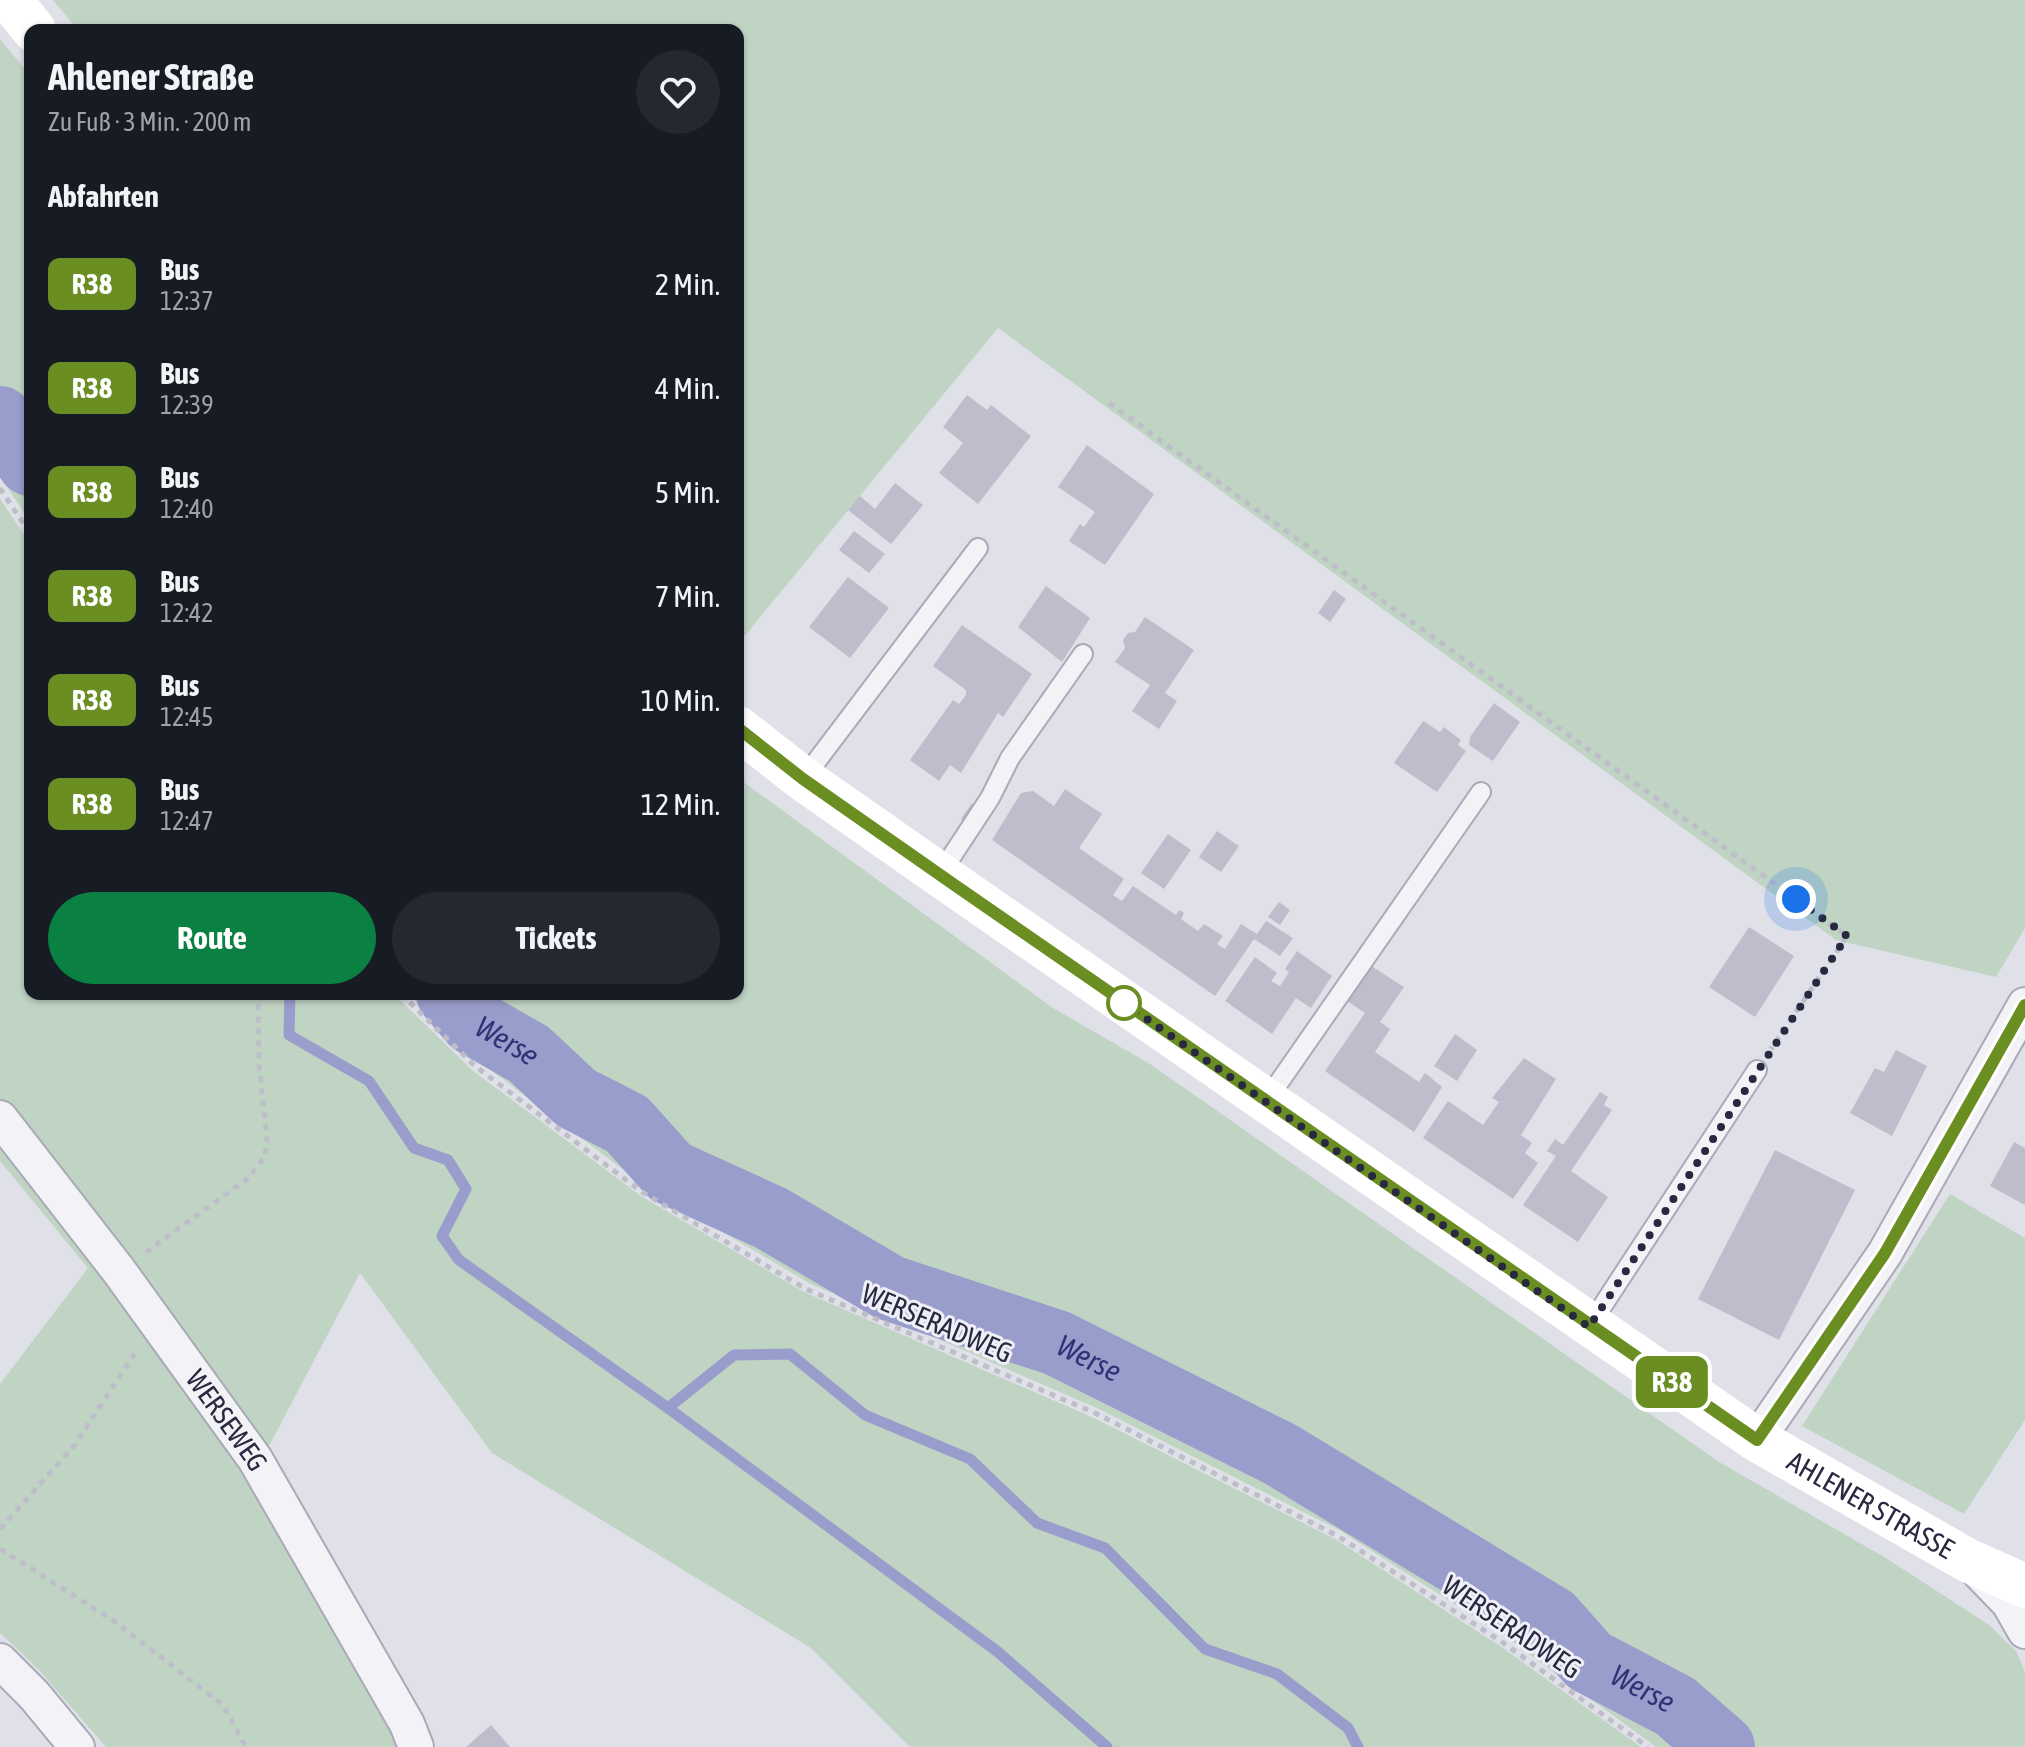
<!DOCTYPE html>
<html lang="de">
<head>
<meta charset="utf-8">
<style>
	:root { --surface:#171b24; --page:#242831; --text:#f1f3f6; --muted:#9ea1a6; --accent:#0b8043 }
	body { margin:0; font-family:"Asap Condensed",sans-serif; background:var(--page); color:var(--text); height:100vh; display:flex; flex-direction:column; font-size:30px; white-space:nowrap }
	* { box-sizing:border-box; margin:0 }
	p { font-size:26px; color:var(--muted) }
	.icon { flex:none; width:44px; height:44px; fill:none; stroke:currentColor; stroke-width:2; stroke-linecap:round; stroke-linejoin:round }
	.map { position:relative; flex:1; overflow:hidden }
	.sheet { position:absolute; left:24px; top:24px; width:720px; height:976px; display:flex; flex-direction:column; background:var(--surface); border-radius:16px; box-shadow:0 2px 6px #0004 }
	.sheet>* { flex:none }
	.badge { padding:0 16px; border-radius:12px; font-size:28px; line-height:52px }
	.you { position:absolute; width:40px; height:40px; margin:-20px; border:6px solid #fff; border-radius:50%; background:#1a73e8; box-shadow:0 0 0 12px #1a73e833 }
	.map>.badge { position:absolute; translate:-50% -50%; box-shadow:0 0 0 4px #fff }
	h2 { padding:0 24px; font-size:30px; line-height:72px }
	.round { display:grid; place-items:center; flex:none; width:84px; height:84px; border-radius:42px; background:var(--page) }
	.headline { display:flex; align-items:center; justify-content:space-between; height:136px; padding:0 24px }
	h1 { font-size:38px; font-weight:700; line-height:60px }
	.button { display:flex; gap:16px; margin-top:auto; padding:16px 24px }
	.button a { flex:1; height:92px; border-radius:48px; background:var(--accent); color:#fff; font-size:32px; font-weight:700; line-height:92px; text-align:center }
	.button a+a { background:var(--page); color:var(--text) }
	ul { padding:0; list-style:none }
	li { display:flex; align-items:center; gap:24px; height:104px; padding:0 24px }
	li div { flex:1 }
	li b { display:block; font-size:30px }
	li em { font-style:normal }
	li .badge { min-width:88px; font-weight:700; text-align:center }
	.map>svg:first-child { display:block }
	.green { fill:#c0d4c4 }
	.lines { fill:none; stroke-linecap:round; stroke-linejoin:round }
	.stream { stroke:#999dcb; stroke-width:11 }
	.river { stroke:#999dcb; stroke-width:66 }
	.building { fill:#bdbdcc }
	.service-casing { stroke:#a9a9b7; stroke-width:22 }
	.minor-casing { stroke:#a9a9b7; stroke-width:38 }
	.path { stroke:#bebec8; stroke-width:5; stroke-dasharray:6 6; stroke-linecap:butt }
	.service { stroke:#f3f3f7; stroke-width:18 }
	.minor { stroke:#f3f3f7; stroke-width:34 }
	.secondary { stroke:#fff; stroke-width:44 }
	.line-casing { stroke:#fff; stroke-width:18 }
	.line { stroke:#6b8e23; stroke-width:12 }
	.walk { stroke:#292841; stroke-width:8; stroke-dasharray:0 14.4 }
	.stop-dot { fill:#fff; stroke:#6b8e23; stroke-width:4 }
	.labels { text-anchor:middle; stroke-width:6; stroke-linejoin:round; paint-order:stroke }
	.street-label { font-size:28px; fill:#292841; stroke:#efeff7 }
	.water-label { font-size:30px; font-style:italic; fill:#303277; stroke:#efeff7 }
</style>
</head>
<body>
<div class="map">
<svg width="2025" height="1747" viewBox="0 0 2025 1747">
	<rect width="100%" height="100%" fill="#e0e0e9"/>
	<g class="green">
		<polygon points="53,0 2025,0 2025,928 1996,977 1836,940 998,328 738,644 738,30 78,30"/>
		<polygon points="0,39 30,75 30,522 0,476"/>
		<polygon points="0,499 30,543 30,994 394,994 472,1070 641,1196 804,1292 1094,1418 1335,1539 1500,1646 1641,1747 910,1747 811,1648 492,1453 360,1273 258,1467 401,1747 106,1747 38,1669 0,1633 0,1384 88,1268 0,1161"/>
		<polygon points="738,778 1053,1008 1150,1064 1719,1462 1886,1558 1989,1625 2016,1651 2025,1672 2025,1747 1656,1747 1506,1637 1339,1530 1099,1409 809,1283 645,1186 480,1062 409,994 738,994"/>
		<polygon points="1950,1194 2025,1238 2025,1420 1964,1514 1802,1426"/>
	</g>
	<g class="lines">
		<g class="stream">
			<polyline points="290,994 289,1035 369,1081 414,1148 448,1160 466,1189 442,1236 459,1260 668,1408 734,1355 790,1354 865,1415 970,1459 1037,1523 1105,1548 1205,1649 1277,1674 1348,1728 1358,1747"/>
			<polyline points="668,1408 998,1652 1107,1747"/>
		</g>
		<g class="river">
			<polyline points="0,419 30,463"/>
			<path id="s1" d="M449,994L473,1022L529,1054L576,1098L627,1124L670,1172L771,1218L890,1288L1057,1343L1280,1454L1552,1619L1589,1661L1675,1706L1722,1747"/>
		</g>
	</g>
	<g class="building">
		<polygon points="967,395 987,410 991,405 1031,436 978,504 939,473 963,443 943,427"/>
		<polygon points="1087,445 1154,494 1105,565 1069,541 1080,524 1084,527 1095,512 1058,487"/>
		<polygon points="895,483 923,505 891,544 848,510 860,496 875,509"/>
		<polygon points="854,531 885,554 869,573 839,550"/>
		<polygon points="848,577 889,608 850,658 809,627"/>
		<polygon points="1046,586 1090,618 1062,662 1018,627"/>
		<polygon points="1334,590 1346,599 1330,622 1318,613"/>
		<polygon points="1145,617 1194,650 1165,693 1177,701 1159,729 1132,711 1150,685 1115,662 1125,648 1123,640 1128,633 1135,632"/>
		<polygon points="962,625 1032,674 1003,717 998,713 961,773 950,765 939,781 910,760 953,700 959,704 966,695 966,690 933,666"/>
		<polygon points="1494,703 1520,722 1493,761 1469,745 1470,737"/>
		<polygon points="1423,721 1440,732 1444,727 1461,740 1458,745 1466,751 1437,792 1394,763"/>
		<polygon points="1065,789 1102,814 1079,848 1124,879 1113,895 1122,901 1133,886 1176,915 1179,910 1184,913 1181,919 1198,931 1204,924 1223,936 1217,944 1225,949 1241,924 1257,934 1266,921 1293,938 1280,956 1254,939 1215,996 992,840 1021,793 1033,791 1054,806"/>
		<polygon points="972,803 977,807 967,823 961,819"/>
		<polygon points="1217,831 1239,846 1221,872 1199,857"/>
		<polygon points="1168,834 1191,850 1164,889 1141,873"/>
		<polygon points="1279,902 1290,910 1280,925 1268,917"/>
		<polygon points="1749,927 1794,956 1755,1017 1709,987"/>
		<polygon points="1297,951 1332,976 1311,1008 1296,998 1272,1034 1225,1001 1255,957 1277,973 1271,981 1280,986 1289,972 1285,969"/>
		<polygon points="1368,964 1404,987 1380,1022 1390,1029 1375,1052 1419,1082 1425,1073 1442,1087 1414,1132 1325,1071 1365,1013 1344,999"/>
		<polygon points="1455,1034 1477,1050 1457,1081 1434,1066"/>
		<polygon points="1896,1050 1927,1066 1892,1136 1850,1113 1875,1068 1884,1072"/>
		<polygon points="1524,1058 1556,1079 1521,1135 1532,1143 1525,1153 1538,1163 1513,1199 1423,1138 1448,1101 1483,1125 1499,1102 1492,1098"/>
		<polygon points="1600,1092 1608,1097 1604,1105 1612,1110 1571,1171 1608,1197 1578,1242 1523,1205 1556,1156 1547,1151 1555,1139 1563,1145"/>
		<polygon points="2014,1142 2025,1148 2025,1205 1990,1186"/>
		<polygon points="1775,1150 1855,1190 1779,1340 1698,1299"/>
		<polygon points="491,1725 510,1747 466,1747"/>
	</g>
	<g class="lines">
		<g class="service-casing">
			<g id="service">
				<polyline points="803,779 978,548"/>
				<polyline points="940,874 990,798 1010,758 1083,654"/>
				<polyline points="1266,1101 1481,792"/>
				<polyline points="1590,1325 1757,1070"/>
			</g>
		</g>
		<g class="minor-casing">
			<g id="minor">
				<path id="s2" d="M0,1118L119,1271L255,1459L407,1724L416,1747"/>
				<polyline points="1757,1440 1885,1253 2025,1005"/>
				<polyline points="1979,1572 2009,1603 2025,1631"/>
				<polyline points="0,1661 34,1695 77,1747"/>
			</g>
		</g>
		<g class="path">
			<polyline points="1109,403 1847,936 1771,1049"/>
			<polyline points="0,488 30,534"/>
			<polyline points="401,994 475,1066 642,1192 806,1289 1095,1413 1336,1535 1502,1642 1648,1747"/>
			<polyline points="146,1252 247,1179 265,1157 267,1139 259,1065 258,994"/>
			<polyline points="0,1529 74,1446 135,1353"/>
			<polyline points="0,1549 114,1621 223,1705 246,1747"/>
		</g>
		<use href="#service" class="service"/>
		<use href="#minor" class="minor"/>
		<g class="secondary">
			<polyline points="10,0 34,30"/>
			<path id="s3" d="M738,728L803,779L956,886L1757,1440L1967,1560L2025,1586"/>
		</g>
	</g>
	<g class="lines">
		<g class="line-casing">
			<polyline id="line" points="738,728 803,779 956,886 1757,1440 1885,1253 2025,1005"/>
		</g>
		<use href="#line" class="line"/>
		<polyline class="walk" points="1124,1003 1589,1327 1847,936 1796,899"/>
	</g>
	<circle class="stop-dot" cx="1124" cy="1003" r="16"/>
	<g class="labels">
		<g class="street-label">
			<text transform="translate(937 1323) rotate(23)" y="10">WERSERADWEG</text>
			<text dy="10" stroke="none"><textPath href="#s2" startOffset="378">WERSEWEG</textPath></text>
			<text dy="10" stroke="none"><textPath href="#s3" startOffset="1374">AHLENER STRASSE</textPath></text>
			<text transform="translate(1512 1627) rotate(34)" y="10">WERSERADWEG</text>
		</g>
		<g class="water-label">
			<text dy="10" stroke="none"><textPath href="#s1" startOffset="76">Werse</textPath></text>
			<text dy="10" stroke="none"><textPath href="#s1" startOffset="748">Werse</textPath></text>
			<text dy="10" stroke="none"><textPath href="#s1" startOffset="1396">Werse</textPath></text>
		</g>
	</g>
</svg>
<div class="you" style="left:1796px;top:899px"></div>
<b class="badge" style="left:1672px;top:1382px;background:#6b8e23;color:#fff">R38</b>
<section class="sheet">
<div class="headline"><div><h1>Ahlener Straße</h1><p>Zu Fuß · 3 Min. · 200 m</p></div><a class="round"><svg class="icon" aria-label="heart" viewBox="0 0 24 24"><path d="M12 20l-8-8c-3-5 5-10 8-4 3-6 11-1 8 4z"/></svg></a></div>
<h2>Abfahrten</h2>
<ul>
<li><span class="badge" style="background:#6b8e23;color:#fff">R38</span><div><b>Bus</b><p>12:37</p></div><em>2 Min.</em></li>
<li><span class="badge" style="background:#6b8e23;color:#fff">R38</span><div><b>Bus</b><p>12:39</p></div><em>4 Min.</em></li>
<li><span class="badge" style="background:#6b8e23;color:#fff">R38</span><div><b>Bus</b><p>12:40</p></div><em>5 Min.</em></li>
<li><span class="badge" style="background:#6b8e23;color:#fff">R38</span><div><b>Bus</b><p>12:42</p></div><em>7 Min.</em></li>
<li><span class="badge" style="background:#6b8e23;color:#fff">R38</span><div><b>Bus</b><p>12:45</p></div><em>10 Min.</em></li>
<li><span class="badge" style="background:#6b8e23;color:#fff">R38</span><div><b>Bus</b><p>12:47</p></div><em>12 Min.</em></li>
</ul>
<div class="button"><a>Route</a><a>Tickets</a></div>
</section>
</div>
</body>
</html>
